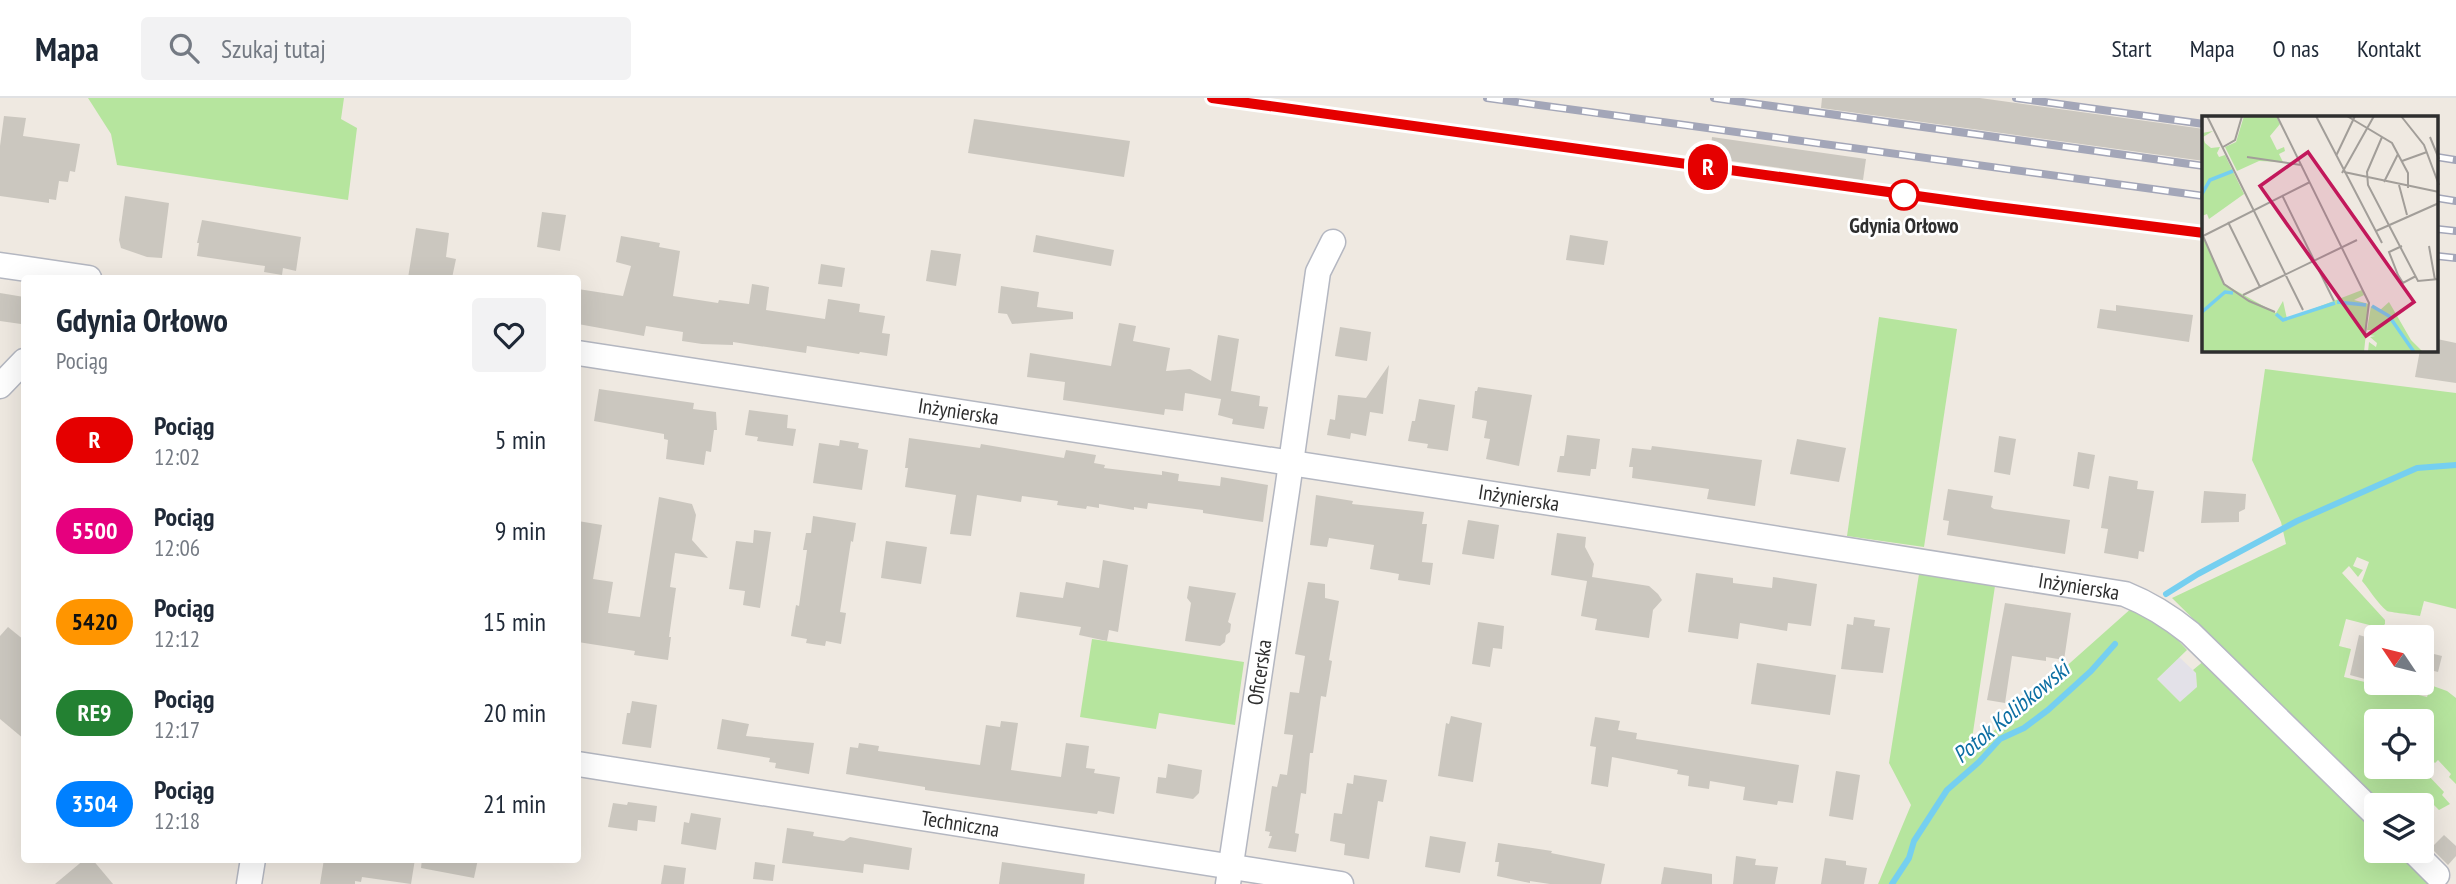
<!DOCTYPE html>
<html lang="pl">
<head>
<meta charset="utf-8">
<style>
	:root { --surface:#fff; --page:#f2f2f3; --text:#1f2937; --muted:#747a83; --line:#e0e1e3 }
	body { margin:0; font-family:"PT Sans Narrow",sans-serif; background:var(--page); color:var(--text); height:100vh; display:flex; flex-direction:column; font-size:26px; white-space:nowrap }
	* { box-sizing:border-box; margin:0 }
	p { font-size:23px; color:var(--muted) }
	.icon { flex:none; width:38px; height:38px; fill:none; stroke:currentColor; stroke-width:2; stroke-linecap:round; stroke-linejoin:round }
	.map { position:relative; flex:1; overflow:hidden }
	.side { position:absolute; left:21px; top:177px; width:560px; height:588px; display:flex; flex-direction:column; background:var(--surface); border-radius:7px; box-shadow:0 7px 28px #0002 }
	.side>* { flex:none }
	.badge { padding:0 14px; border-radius:23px; font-size:24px; line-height:46px }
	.needle { width:46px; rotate:305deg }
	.controls { position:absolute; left:2364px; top:527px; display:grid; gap:14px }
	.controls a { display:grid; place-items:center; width:70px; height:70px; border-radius:7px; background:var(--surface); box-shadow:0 7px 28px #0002; font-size:35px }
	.map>.badge { position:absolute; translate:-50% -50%; box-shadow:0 0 0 4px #fff }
	.round { display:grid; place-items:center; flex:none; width:74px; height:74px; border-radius:7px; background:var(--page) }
	.overview { display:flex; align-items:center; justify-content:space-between; height:119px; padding:0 35px }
	h1 { font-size:33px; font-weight:700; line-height:52px }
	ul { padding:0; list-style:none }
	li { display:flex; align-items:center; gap:21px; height:91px; padding:0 35px }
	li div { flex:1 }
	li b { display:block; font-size:26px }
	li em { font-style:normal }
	li .badge { min-width:77px; font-weight:700; text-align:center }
	header { display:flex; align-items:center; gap:42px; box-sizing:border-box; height:98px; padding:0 35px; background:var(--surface); border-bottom:2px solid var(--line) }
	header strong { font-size:33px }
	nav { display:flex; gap:38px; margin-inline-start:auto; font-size:24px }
	.search { width:490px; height:63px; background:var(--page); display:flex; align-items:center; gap:18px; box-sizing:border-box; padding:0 24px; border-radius:7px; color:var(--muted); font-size:26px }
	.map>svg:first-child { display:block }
	.industrial { fill:#e3e1e8 }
	.green { fill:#b6e59e }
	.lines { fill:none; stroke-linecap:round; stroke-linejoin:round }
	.stream { stroke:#75cff0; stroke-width:6 }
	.building { fill:#cbc7bf }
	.street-casing { stroke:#b4b7c1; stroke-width:27 }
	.street { stroke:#fff; stroke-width:24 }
	.rail-casing { stroke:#a3a6b8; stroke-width:8 }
	.rail { stroke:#fff; stroke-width:5; stroke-dasharray:16; stroke-linecap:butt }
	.line-casing { stroke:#fff; stroke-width:16 }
	.line { stroke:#e50000; stroke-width:10 }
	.stop-dot { fill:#fff; stroke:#e50000; stroke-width:3.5 }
	.labels { text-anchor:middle; stroke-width:5; stroke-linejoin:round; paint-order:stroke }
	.stop-label { font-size:21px; font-weight:bold; fill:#2e2e2e; stroke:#fff }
	.street-label { font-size:21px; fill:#2e2e2e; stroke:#fff }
	.water-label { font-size:23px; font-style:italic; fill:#0d6fa3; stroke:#fff }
	.inset-river { fill:none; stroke:#75cff0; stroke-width:3.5 }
	.inset-road { fill:none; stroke:#a29e99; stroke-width:2 }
	.view { fill:#c2185b; fill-opacity:0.15; stroke:#c2185b; stroke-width:3.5 }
	.inset-edge { fill:none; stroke:#2e2e2e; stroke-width:3.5 }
</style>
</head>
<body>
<header>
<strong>Mapa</strong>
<div class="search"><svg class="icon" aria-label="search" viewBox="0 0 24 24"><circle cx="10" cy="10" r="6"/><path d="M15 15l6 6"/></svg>Szukaj tutaj</div>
<nav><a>Start</a><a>Mapa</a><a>O nas</a><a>Kontakt</a></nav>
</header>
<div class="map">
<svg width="2456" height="786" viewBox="0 0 2456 786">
	<rect width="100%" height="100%" fill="#efe9e1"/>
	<polygon class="industrial" points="2179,559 2196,575 2197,589 2181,605 2157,581"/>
	<g class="green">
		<polygon points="88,0 344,0 341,21 357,30 348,102 117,67 111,36"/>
		<polygon points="1879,219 1957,231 1924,449 1847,438"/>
		<path d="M2265,271L2456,295V511L2424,503L2420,518C2414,517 2389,514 2387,513C2378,506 2369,491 2362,483L2369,464L2357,459L2353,468L2363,472L2358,479L2349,468L2342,475L2385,522V526L2381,530L2346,521L2339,548L2351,551L2344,579L2427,599L2431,588H2433L2447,593L2456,600V686L2449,679L2451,676L2438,662L2435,665L2422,653V623H2391L2386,619L2381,623H2376V668H2422V666L2428,672L2426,675L2444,694L2442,697L2450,706L2439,712L2430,703L2422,711V707H2382L2172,500L2286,446L2281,424L2252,362Z"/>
		<polygon points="1919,476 1995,488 1970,654 2134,508 2162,525 2187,552 2157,581 2180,604 2197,589 2196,575 2193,572 2205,562 2376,730 2376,752 2399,753 2431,786 1878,786 1911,707 1889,665"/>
		<polygon points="1092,541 1244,564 1235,627 1159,615 1156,631 1080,619"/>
	</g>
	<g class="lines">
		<g class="stream">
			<polyline points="2166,496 2198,476 2297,423 2417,370 2456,367"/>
			<polyline points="1892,786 1909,760 1914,743 1947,692 1979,664 2000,641 2024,630 2048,612 2091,573 2115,546"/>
		</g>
	</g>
	<g class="building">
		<polygon points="1822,0 1980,0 2204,31 2204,63 1821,10"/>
		<polygon points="4,18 26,20 23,38 80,46 75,74 70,73 68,84 59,83 56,102 49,101 49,105 0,98 0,48"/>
		<polygon points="974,21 1130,43 1124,79 968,55"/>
		<polygon points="1712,39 1866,61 1863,82 1710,60"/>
		<polygon points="125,98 169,105 162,160 147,159 121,150 119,142"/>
		<polygon points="542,114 566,117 560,153 537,149"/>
		<polygon points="202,122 301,139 296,173 283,170 282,177 264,174 265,168 197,158 199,145 197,145"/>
		<polygon points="416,130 449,135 446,159 456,161 452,180 408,180"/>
		<polygon points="1036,137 1114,152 1111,168 1033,154"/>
		<polygon points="1570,137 1608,143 1604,167 1566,162"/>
		<polygon points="621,138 660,145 659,149 680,153 673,198 718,205 719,202 749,206 752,186 769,189 766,212 825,221 828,201 860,206 859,214 885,218 882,235 890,236 887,258 860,254 859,256 807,248 806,255 733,244 733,247 702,246 682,243 683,234 646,228 644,238 578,226 578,191 623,198 631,168 616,164"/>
		<polygon points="931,152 961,156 956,188 926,183"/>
		<polygon points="821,166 845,170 842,189 818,186"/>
		<polygon points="1001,188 1039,194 1037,209 1073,214 1073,221 1012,226 1007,216 998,215"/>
		<polygon points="0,195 24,199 24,217 22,216 21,226 0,223"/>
		<polygon points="2116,207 2193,217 2189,244 2097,230 2100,211 2116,213"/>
		<polygon points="1119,225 1136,228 1133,243 1170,250 1166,273 1190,271 1211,283 1218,237 1239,241 1231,293 1260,298 1259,308 1268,309 1264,331 1232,326 1233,321 1218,317 1221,301 1185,295 1183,313 1165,311 1164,317 1063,302 1065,284 1027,279 1030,255 1111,268"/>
		<polygon points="1340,229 1371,234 1367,263 1335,258"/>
		<polygon points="2437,241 2456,245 2456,285 2415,279 2420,252 2437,252"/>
		<polygon points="1389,267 1383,316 1370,314 1366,338 1351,335 1350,341 1327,337 1330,321 1335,322 1338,297 1366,300"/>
		<polygon points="1478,289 1532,297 1519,368 1486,361 1490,341 1484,340 1487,323 1472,320 1475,293 1477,293"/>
		<polygon points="599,291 694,305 693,311 716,314 717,332 714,332 711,354 706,353 704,367 666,361 668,342 664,341 664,336 594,323"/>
		<polygon points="1419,301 1455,307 1448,353 1427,350 1428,346 1408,343 1412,323 1415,323"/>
		<polygon points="749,312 788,317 787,330 796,331 793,348 757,343 758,339 745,337"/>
		<polygon points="1567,337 1600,341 1596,371 1591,371 1590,378 1557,374 1560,358 1564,358"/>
		<polygon points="1999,338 2016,341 2010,377 1994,374"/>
		<polygon points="909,340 980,350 981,346 1064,360 1066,352 1096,357 1094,365 1105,367 1104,370 1162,377 1162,373 1179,376 1178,383 1220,388 1221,379 1268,387 1263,424 1203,415 1203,412 1148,405 1147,411 1134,409 1134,412 1099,406 1099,410 1087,408 1086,411 1057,407 1058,403 1022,398 1021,404 977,397 971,438 950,436 956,397 905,389 908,370 905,370"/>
		<polygon points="1797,341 1846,350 1839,384 1790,376"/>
		<polygon points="840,342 859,345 858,350 868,352 862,392 813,385 819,345 839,348"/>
		<polygon points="1652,348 1762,362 1755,408 1707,401 1709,391 1632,380 1633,369 1629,369 1632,350 1651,352"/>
		<polygon points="2078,354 2095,357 2089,391 2073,388"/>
		<polygon points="2109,378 2138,383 2137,391 2154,393 2144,454 2139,453 2138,461 2104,455 2108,431 2101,430"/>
		<polygon points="1948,391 1993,398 1991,409 1994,411 2070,422 2065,456 1947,437 1949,423 1943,422"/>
		<polygon points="2204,393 2246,396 2245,411 2239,414 2239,424 2201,425"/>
		<polygon points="1316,397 1353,403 1352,406 1424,414 1422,426 1427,426 1422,464 1433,465 1430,487 1398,482 1399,476 1370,471 1374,447 1329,440 1327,449 1310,447"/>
		<polygon points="659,399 692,406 696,417 692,442 708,460 675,455 670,489 676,490 669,539 671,539 668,562 634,557 635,553 578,544 578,423 602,427 593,481 613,484 608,515 640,519"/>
		<polygon points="813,418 856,425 853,444 851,443 840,514 846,515 841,546 826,543 825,548 806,545 807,541 791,538 796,507 799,508 807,452 803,452 806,435 811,435"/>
		<polygon points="1468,422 1499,427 1494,461 1462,456"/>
		<polygon points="754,432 771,434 760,510 743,507 745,493 729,491 736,443 753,445"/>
		<polygon points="1557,435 1586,439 1585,449 1594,466 1592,479 1649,488 1658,496 1662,502 1653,512 1649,540 1595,532 1597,521 1581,518 1587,483 1551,477"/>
		<polygon points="886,443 927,449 921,486 881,480"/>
		<polygon points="1103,462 1128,467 1118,534 1109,532 1107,543 1079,537 1081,529 1016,519 1020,494 1063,500 1066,484 1099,490"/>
		<polygon points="1696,475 1733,480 1733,485 1772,490 1773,479 1817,486 1811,528 1788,525 1787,533 1740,525 1738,541 1688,534"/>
		<polygon points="1308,484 1325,486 1325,500 1339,503 1329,562 1332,563 1326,599 1321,598 1313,655 1310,655 1306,696 1301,695 1295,735 1299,736 1296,754 1268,750 1272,738 1269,738 1270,734 1265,733 1272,688 1277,689 1280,676 1287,677 1293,637 1284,636 1290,594 1299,595 1305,558 1295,556"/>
		<polygon points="1189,488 1236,495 1228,524 1231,526 1230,534 1226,537 1225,544 1220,548 1185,543 1191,505 1187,500"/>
		<polygon points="2005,505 2071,515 2064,562 2046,559 2046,563 2012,558 2005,605 1987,602"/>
		<polygon points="1854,519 1875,522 1874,528 1890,530 1883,575 1841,571 1847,526 1853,527"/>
		<polygon points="1478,524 1504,528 1502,551 1493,550 1490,569 1472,566"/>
		<polygon points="8,529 24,542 24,641 0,621 0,538"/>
		<polygon points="2359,537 2376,542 2376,584 2350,577"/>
		<polygon points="2422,553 2442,558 2438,574 2422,570"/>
		<polygon points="1757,565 1836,577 1830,617 1751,606"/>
		<polygon points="632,603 657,607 651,650 622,646 627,615 630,615"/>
		<polygon points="1451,618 1482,625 1473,684 1438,678 1446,625 1449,626"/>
		<polygon points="1595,619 1620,623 1618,632 1637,635 1636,641 1799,667 1793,705 1778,703 1777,707 1743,702 1745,689 1710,683 1709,691 1688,688 1689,678 1677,676 1678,672 1612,659 1608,689 1591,686 1596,649 1590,648"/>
		<polygon points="722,621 749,626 746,638 814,645 809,676 775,670 776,665 769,664 770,660 717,651"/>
		<polygon points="1001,623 1018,625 1011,672 1061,679 1066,645 1089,648 1086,670 1095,671 1094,675 1120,679 1114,716 1098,713 1097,716 973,699 925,692 925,689 846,676 850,649 858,650 859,645 879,648 878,653 980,667 986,627 1000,629"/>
		<polygon points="1168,666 1202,672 1199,695 1193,701 1156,695 1158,679 1166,680"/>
		<polygon points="1836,673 1860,677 1853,722 1829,718"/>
		<polygon points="1354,677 1387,682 1383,704 1378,703 1369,761 1344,757 1345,746 1330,743 1334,715 1342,716 1347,685 1353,686"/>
		<polygon points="628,704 657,708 655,724 638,722 637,733 608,729 613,705 627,707"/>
		<polygon points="691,715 721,720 716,752 681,746 684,724 689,725"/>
		<polygon points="787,730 814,734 813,738 844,743 850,739 912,750 909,772 864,766 863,775 782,765"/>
		<polygon points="2444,737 2456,748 2456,758 2448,767 2431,750"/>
		<polygon points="1430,738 1466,744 1460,775 1425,769"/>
		<polygon points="1498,745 1552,753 1551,755 1605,766 1601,786 1550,786 1530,783 1530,785 1497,778 1499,764 1495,764"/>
		<polygon points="1736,758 1756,761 1755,767 1778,769 1775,786 1733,786"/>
		<polygon points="1825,760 1846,763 1846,767 1867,770 1864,786 1821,786"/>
		<polygon points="85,761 92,761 113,786 55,786"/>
		<polygon points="324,761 415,761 411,786 362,779 361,784 355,783 355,786 320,786"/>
		<polygon points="422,761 478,761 474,780 421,770"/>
		<polygon points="755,764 775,767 773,783 753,781"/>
		<polygon points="1002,764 1085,776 1084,786 999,786"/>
		<polygon points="664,767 686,770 684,786 661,786"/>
		<polygon points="1664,769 1712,776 1712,786 1661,786"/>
	</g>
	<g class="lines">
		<g class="street-casing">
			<g id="street">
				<polyline points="0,167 89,180"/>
				<path id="s1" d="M578,255L1628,417L2125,496C2150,506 2169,518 2190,535L2376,717"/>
				<polyline points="0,288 24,263"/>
				<path id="s2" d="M578,666L1341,786"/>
				<polyline points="2412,752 2437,777"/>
				<polyline points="249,786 253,761"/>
				<path id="s3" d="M1228,786L1287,393L1318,174L1333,144"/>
			</g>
		</g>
		<use href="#street" class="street"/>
		<g class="rail-casing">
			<g id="rail">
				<polyline points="1213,0 1989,108 2204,135"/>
				<polyline points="1487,0 2204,98"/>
				<polyline points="1714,0 2204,68"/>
				<polyline points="2016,0 2204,26"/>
				<polyline points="2437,59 2456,62"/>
				<polyline points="2437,100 2456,103"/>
				<polyline points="2437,131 2456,133"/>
				<polyline points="2437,158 2456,160"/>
			</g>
		</g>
		<use href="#rail" class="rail"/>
	</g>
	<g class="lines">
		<g class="line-casing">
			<polyline id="line" points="1212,0 1989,108 2204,135"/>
		</g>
		<use href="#line" class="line"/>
	</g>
	<circle class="stop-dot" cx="1904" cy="97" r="14"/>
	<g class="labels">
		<g class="stop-label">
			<text x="1904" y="135">Gdynia Orłowo</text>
		</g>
		<g class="street-label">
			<text dy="7" stroke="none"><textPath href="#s1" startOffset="385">Inżynierska</textPath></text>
			<text dy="7" stroke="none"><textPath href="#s1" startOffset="952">Inżynierska</textPath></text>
			<text dy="7" stroke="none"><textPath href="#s1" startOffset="1519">Inżynierska</textPath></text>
			<text dy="7" stroke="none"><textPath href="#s3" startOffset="214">Oficerska</textPath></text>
			<text dy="7" stroke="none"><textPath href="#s2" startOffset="387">Techniczna</textPath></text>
		</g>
		<g class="water-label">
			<text transform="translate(2011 614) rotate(-40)" y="8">Potok Kolibkowski</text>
		</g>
	</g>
	<g transform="translate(2202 18)">
		<rect width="236" height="236" fill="#efe9e1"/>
		<path d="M42,0H74L78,8L68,20L75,34L82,31L83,35L77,38L81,46L57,45L35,55L23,31L34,26ZM11,15L1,21L3,27L9,32L18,31L15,37L17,41L23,39L42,78L7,103L5,98L0,100V17ZM0,119L22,168L74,197L81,185L85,203L160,174L162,179L152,184L167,188L162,236H0ZM187,186L209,224L221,236H166L167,226L174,231L175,227L168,221L173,220L167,219L170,214H165L169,190L177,195Z" fill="#b6e59e"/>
		<path class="inset-river" d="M0,78L8,64L31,55M135,186L164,189M170,190L187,200L212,236M0,196L23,176L31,177M74,198L81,204L133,187"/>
		<path class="inset-road" d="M5,0L101,194M75,0L167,187L163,218M114,0L180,127M145,0L190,27L206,57V72M199,0L222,29L237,69M180,21L165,56L166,69L216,165L237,163M228,21L237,43M21,31L33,24L40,0M134,40L153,0M45,41L99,49M200,45L225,36M142,56L237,76M140,57L172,0M182,66L196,38M197,69L205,99M80,79L132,185M26,106L58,171M174,115L237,87M200,130L187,136L196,159L201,167L214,160M227,130L233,164M41,179L155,124M73,196L47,185L22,168L1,120L108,66"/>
		<path class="view" d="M106,36L212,186L164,220L58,70Z"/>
		<rect width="236" height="236" class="inset-edge"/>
	</g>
</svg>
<div class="controls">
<a><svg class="needle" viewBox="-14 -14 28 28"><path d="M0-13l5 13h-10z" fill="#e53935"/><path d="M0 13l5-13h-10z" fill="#747a83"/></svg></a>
<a><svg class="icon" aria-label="locate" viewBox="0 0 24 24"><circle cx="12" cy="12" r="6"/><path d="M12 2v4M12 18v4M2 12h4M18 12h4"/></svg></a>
<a><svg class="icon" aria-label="layers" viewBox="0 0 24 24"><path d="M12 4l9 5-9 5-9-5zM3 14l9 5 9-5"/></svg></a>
</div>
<b class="badge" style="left:1708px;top:69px;background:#e50000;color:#fff">R</b>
<section class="side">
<div class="overview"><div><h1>Gdynia Orłowo</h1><p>Pociąg</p></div><a class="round"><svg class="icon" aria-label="heart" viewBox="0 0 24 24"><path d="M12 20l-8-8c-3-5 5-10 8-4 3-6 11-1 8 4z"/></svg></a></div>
<ul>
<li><span class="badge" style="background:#e50000;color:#fff">R</span><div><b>Pociąg</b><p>12:02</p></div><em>5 min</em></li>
<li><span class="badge" style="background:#e6007e;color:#fff">5500</span><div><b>Pociąg</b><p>12:06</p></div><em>9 min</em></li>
<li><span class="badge" style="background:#ff9500;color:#111">5420</span><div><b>Pociąg</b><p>12:12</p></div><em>15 min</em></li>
<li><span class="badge" style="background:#238132;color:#fff">RE9</span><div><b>Pociąg</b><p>12:17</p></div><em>20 min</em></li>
<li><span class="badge" style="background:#0080ff;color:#fff">3504</span><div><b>Pociąg</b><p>12:18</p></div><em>21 min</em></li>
</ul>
</section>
</div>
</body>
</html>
